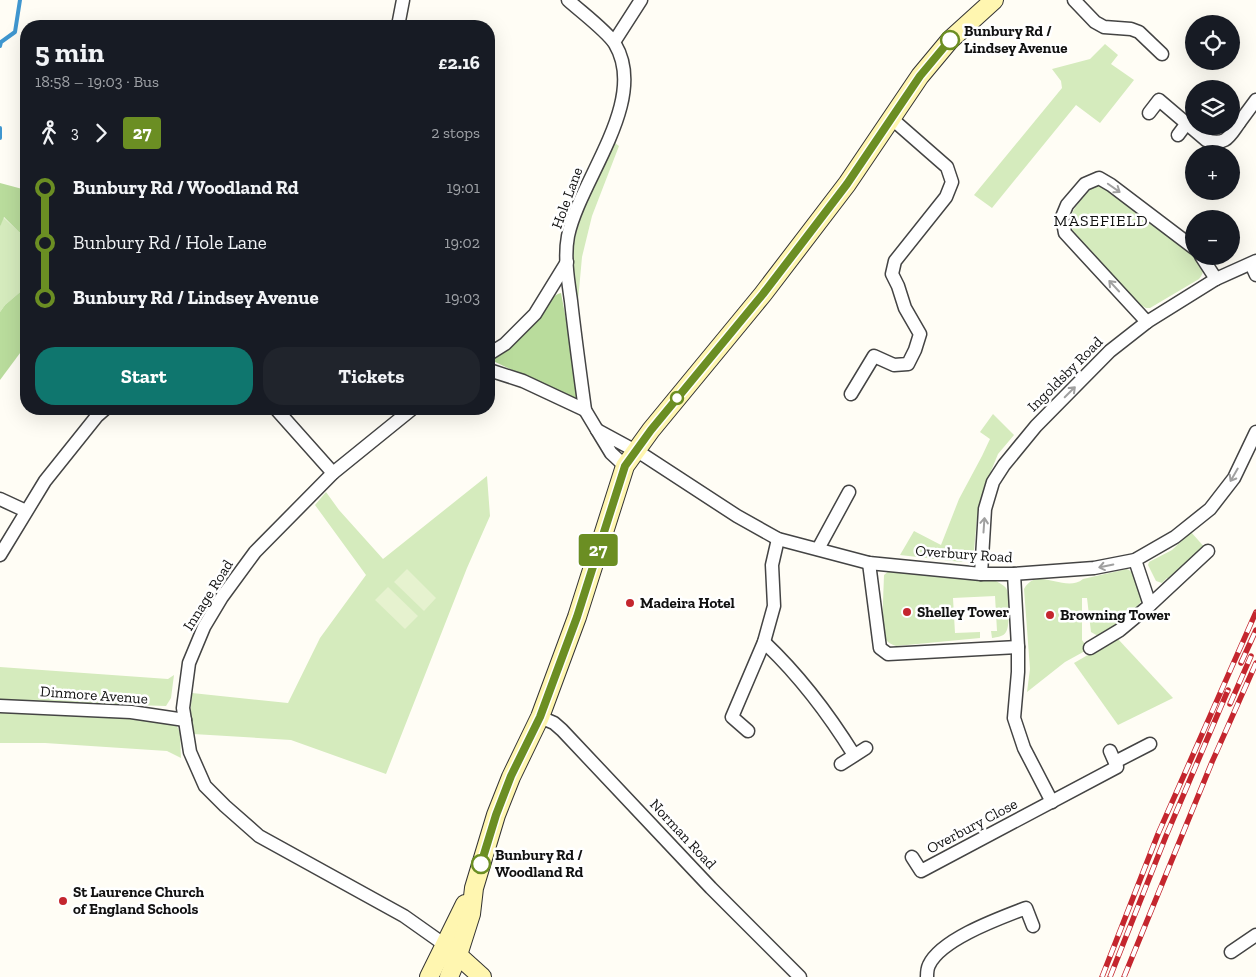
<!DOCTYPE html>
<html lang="en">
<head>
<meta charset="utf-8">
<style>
	:root { --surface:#171b24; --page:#20242c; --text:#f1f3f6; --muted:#9ea1a6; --accent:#0f766e }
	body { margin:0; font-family:"Zilla Slab",serif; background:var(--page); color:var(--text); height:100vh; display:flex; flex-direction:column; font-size:19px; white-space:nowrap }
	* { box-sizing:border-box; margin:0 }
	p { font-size:16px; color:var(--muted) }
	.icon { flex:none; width:28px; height:28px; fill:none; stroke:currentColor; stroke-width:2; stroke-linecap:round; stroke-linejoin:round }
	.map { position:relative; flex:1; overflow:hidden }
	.drawer { position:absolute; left:20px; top:20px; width:475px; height:395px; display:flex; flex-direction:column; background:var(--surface); border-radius:20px; box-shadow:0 5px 20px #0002 }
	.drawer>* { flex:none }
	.badge { padding:0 10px; border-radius:4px; font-size:18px; line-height:32px }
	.buttons { position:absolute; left:1185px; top:15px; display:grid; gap:10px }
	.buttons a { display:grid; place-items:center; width:55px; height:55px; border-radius:50%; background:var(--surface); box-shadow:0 5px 20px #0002; font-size:25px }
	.map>.badge { position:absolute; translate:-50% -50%; box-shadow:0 0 0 2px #fff }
	.legs { display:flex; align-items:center; gap:8px; height:55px; padding:0 15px; font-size:16px }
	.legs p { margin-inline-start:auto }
	.head { display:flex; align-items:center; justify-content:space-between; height:85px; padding:0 15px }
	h1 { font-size:28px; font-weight:800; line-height:38px }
	.cta { display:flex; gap:10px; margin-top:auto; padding:10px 15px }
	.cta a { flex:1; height:58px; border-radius:20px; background:var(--accent); color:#fff; font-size:20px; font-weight:800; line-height:58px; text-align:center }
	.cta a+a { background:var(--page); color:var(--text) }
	ul { padding:0 15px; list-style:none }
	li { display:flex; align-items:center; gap:18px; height:55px; font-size:19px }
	li i { display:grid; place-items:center; width:8px; height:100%; margin:0 6px; background:currentColor }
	li i::after { content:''; width:12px; height:12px; margin:-6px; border:4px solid; border-radius:50%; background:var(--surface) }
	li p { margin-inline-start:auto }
	li:first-child i { background:linear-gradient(#0000 50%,currentColor 0) }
	li:last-child i { background:linear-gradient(currentColor 50%,#0000 0) }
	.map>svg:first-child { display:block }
	.green { fill:#d5ebbd }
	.forest { fill:#b9dc9c }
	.pitch { fill:#e6f2cf }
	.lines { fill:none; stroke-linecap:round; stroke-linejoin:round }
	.stream { stroke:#3f96cf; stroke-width:4 }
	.street-casing { stroke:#444; stroke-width:15 }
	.secondary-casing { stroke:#333; stroke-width:20 }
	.street { stroke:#fff; stroke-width:12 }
	.secondary { stroke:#fff6b0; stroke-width:18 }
	.rail-casing { stroke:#c4262e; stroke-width:5.5 }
	.rail { stroke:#fff; stroke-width:4; stroke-dasharray:11; stroke-linecap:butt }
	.oneway { stroke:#a0a0a0 }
	.line-1-casing { stroke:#fff; stroke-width:11 }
	.line-1 { stroke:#6b8e23; stroke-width:8 }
	.stop-1-dot { fill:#fff; stroke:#6b8e23; stroke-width:2.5 }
	.poi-dot { fill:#c4262e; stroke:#fff; stroke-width:2 }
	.labels { text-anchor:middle; stroke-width:5; stroke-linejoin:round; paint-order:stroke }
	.stop-label { font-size:15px; font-weight:bold; fill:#111; stroke:#fff; text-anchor:start }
	.street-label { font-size:15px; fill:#111; stroke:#fff }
	.poi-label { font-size:15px; font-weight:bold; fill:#111; stroke:#fff; text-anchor:start }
	.neighbourhood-label { font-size:16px; letter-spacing:1px; fill:#111; stroke:#fff }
</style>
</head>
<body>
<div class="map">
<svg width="1256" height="977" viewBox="0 0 1256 977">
	<rect width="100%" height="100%" fill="#fffdf5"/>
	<g class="green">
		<polygon points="1105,44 1118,55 1111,64 1134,80 1100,123 1076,105 992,208 974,195 1062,88 1061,81 1052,69 1090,59"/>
		<polygon points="615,143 619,146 592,216 582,257 578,301 574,299 570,255 584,206"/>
		<path d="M1096,185H1101L1194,251V256H1197C1203,265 1206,271 1199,279L1150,308H1146L1137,303L1073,232C1064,214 1081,201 1092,187Z"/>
		<polygon points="3,217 19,232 26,233 26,287 5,305 0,312 0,227"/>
		<polygon points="993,414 1014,435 998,454 987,481 977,518 974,550 966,560 961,562 900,555 914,531 941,545 959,499 982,456 990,439 980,432"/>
		<polygon points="487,476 490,516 467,568 386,774 291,740 193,734 190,719 192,693 288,703 320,638 366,575 315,505 326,492 339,510 383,559"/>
		<polygon points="1191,532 1206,549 1170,581 1167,578 1162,583 1156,581 1148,565 1149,562 1172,550"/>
		<path d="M1127,569L1134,573L1143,599C1132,615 1115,626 1098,636L1091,632L1087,598H1082V640L1087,647L1085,651L1065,662L1027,692L1030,669L1024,589C1037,565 1065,594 1083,579Z"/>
		<path d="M890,570L996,581C999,583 1004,585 1006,588C1010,593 1010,626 1006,632C1003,637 997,637 992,638L991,631H997L995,596L953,598L955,633L980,632V638L896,646C887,643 884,639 882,629L884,575Z"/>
		<polygon points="1117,638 1173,698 1118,725 1074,663"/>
		<polygon points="0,667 168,679 174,675 171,698 166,706 0,701"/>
		<polygon points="0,711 117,717 175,723 180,732 181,758 167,751 45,743 0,743"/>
	</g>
	<g class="forest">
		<polygon points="0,183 26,190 26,233 19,232 4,217 0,227"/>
		<polygon points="26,287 26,345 0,380 0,312 5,305"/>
		<path d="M561,293L568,330L577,401L491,360C502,351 516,344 525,333C534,323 547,296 561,293Z"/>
	</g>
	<g class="pitch">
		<polygon points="407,569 436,598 424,611 394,582"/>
		<polygon points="388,587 418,616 405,629 375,600"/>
	</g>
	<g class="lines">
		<g class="stream">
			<polyline points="0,46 1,42 15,32 20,0"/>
			<polyline points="0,128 0,138"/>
		</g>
		<g class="street-casing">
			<g id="street">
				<path d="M568,0C580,11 608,32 615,44C649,101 580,179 568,236C564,257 568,280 571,301C575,337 580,373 585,410L597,430"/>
				<polyline points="1074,0 1095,22 1104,27 1131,29 1139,32 1162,54"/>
				<polyline points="398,26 403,0"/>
				<polyline points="614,42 641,0"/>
				<path d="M1149,113L1159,100L1206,140C1226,146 1229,137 1239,123L1231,116"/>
				<polyline points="1239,123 1256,100"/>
				<polyline points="1178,135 1187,123"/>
				<polyline points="1201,256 1216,279"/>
				<polyline points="1251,264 1256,275"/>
				<polyline points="1147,322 1065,233 1062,217 1067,205 1085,184 1099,178 1111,185 1194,248"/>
				<polyline points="489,354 505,344 535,314 567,262"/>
				<polyline points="489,370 523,381 585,410"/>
				<polyline points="851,394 874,356 894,365 908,364 915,350 920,334 905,308 898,286 892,274 895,261 946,197 952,182 947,167 891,118"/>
				<polyline points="276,409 333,473"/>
				<polyline points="412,409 333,473 255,552 222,597 204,627 189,663 183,708 190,752 205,786 225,806 259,836 404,916 445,945"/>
				<polyline points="625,466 611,453 597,430 645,456 737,516 778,539 869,563 981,574 1014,574 1094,568 1135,560 1175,537 1210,509 1234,478 1256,432"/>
				<polyline points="0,499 26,511"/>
				<polyline points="818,549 849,492"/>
				<polyline points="0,555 45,481 97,416 105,409"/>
				<polyline points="1135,560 1150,605"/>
				<polyline points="869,563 880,648 888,654 1018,647"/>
				<polyline points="981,574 985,509 993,482 1004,465 1036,426 1110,351 1147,322 1216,279 1256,261"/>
				<polyline points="1014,574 1018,647 1018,672 1014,718 1024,748 1052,802"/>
				<path d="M764,642C800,676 828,713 854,755"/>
				<polyline points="1090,648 1120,630 1150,605 1208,551"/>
				<polyline points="0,706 131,712 185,720"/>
				<polyline points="540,717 554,723 562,730 711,888 800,977"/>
				<polyline points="748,731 732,717 764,642 774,606 772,565 778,539"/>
				<polyline points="1115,762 1150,744"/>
				<polyline points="841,764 866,748"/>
				<polyline points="912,857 921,871 1117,767 1110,751"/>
				<polyline points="1231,952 1256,935"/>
				<path d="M927,977C927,973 927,969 929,965C941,939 1000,918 1026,908L1033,926"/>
			</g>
		</g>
		<g class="secondary-casing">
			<g id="secondary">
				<polyline points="451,949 482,977"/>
				<polyline points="429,977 465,904"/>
				<polyline points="449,977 458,955 471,914 474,888 496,815 511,777 540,717 577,617 625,466 651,430 763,294 847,184 920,76 950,40 994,0"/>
			</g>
		</g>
		<use href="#street" class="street"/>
		<use href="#secondary" class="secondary"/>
		<g class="rail-casing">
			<g id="rail">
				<polyline points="1241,663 1256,630"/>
				<polyline points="1230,704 1251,656"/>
				<polyline points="1102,977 1158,834 1256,612"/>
				<polyline points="1110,977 1166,836 1228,690"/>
				<polyline points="1124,977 1212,762 1256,663"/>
			</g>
		</g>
		<use href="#rail" class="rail"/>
	</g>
	<defs><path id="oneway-shaft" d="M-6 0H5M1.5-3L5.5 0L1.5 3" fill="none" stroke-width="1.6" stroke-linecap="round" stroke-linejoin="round" transform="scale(1.25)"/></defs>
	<g class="oneway">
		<use href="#oneway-shaft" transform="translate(1114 188) rotate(35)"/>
		<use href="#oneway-shaft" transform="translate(1114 286) rotate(-133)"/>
		<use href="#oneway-shaft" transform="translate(1070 392) rotate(-45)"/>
		<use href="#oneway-shaft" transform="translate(1234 475) rotate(120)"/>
		<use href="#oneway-shaft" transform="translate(984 525) rotate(-86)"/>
		<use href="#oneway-shaft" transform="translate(1106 566) rotate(168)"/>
	</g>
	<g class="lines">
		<g class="line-1-casing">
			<polyline id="line-1" points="481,864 496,815 511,776 540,717 577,617 625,466 651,430 763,294 799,247 847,184 920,76 950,40"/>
		</g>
		<use href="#line-1" class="line-1"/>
	</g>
	<g class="stop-1-dot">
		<circle cx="950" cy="40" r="9"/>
		<circle cx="677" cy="398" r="6"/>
		<circle cx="481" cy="864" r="9"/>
	</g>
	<g class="poi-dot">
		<circle cx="630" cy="603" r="5"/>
		<circle cx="907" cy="612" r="5"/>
		<circle cx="1050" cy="615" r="5"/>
		<circle cx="63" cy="901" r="5"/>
	</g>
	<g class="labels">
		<g class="stop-label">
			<text x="964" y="36">Bunbury Rd /<tspan x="964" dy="17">Lindsey Avenue</tspan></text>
			<text x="495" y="860">Bunbury Rd /<tspan x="495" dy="17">Woodland Rd</tspan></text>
		</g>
		<g class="street-label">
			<text transform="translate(567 198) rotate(-70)" y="5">Hole Lane</text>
			<text transform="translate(1065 374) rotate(-45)" y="5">Ingoldsby Road</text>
			<text transform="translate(964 554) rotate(4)" y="5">Overbury Road</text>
			<text transform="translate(208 595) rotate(-58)" y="5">Innage Road</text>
			<text transform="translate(94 695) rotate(4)" y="5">Dinmore Avenue</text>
			<text transform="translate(972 826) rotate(-28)" y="5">Overbury Close</text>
			<text transform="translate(683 834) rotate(47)" y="5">Norman Road</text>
		</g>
		<g class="poi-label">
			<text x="640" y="608">Madeira Hotel</text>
			<text x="917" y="617">Shelley Tower</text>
			<text x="1060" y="620">Browning Tower</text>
			<text x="73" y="897">St Laurence Church<tspan x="73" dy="17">of England Schools</tspan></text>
		</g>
		<g class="neighbourhood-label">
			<text x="1101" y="226">MASEFIELD</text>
		</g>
	</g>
</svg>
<div class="buttons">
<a><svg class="icon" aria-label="locate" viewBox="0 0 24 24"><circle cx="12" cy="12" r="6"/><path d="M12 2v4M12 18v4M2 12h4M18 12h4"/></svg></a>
<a><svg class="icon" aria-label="layers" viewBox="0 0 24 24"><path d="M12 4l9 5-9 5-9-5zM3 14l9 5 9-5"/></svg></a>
<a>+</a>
<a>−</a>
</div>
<b class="badge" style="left:598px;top:550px;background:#6b8e23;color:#fff">27</b>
<section class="drawer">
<div class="head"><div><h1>5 min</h1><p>18:58 – 19:03 · Bus</p></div><b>£2.16</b></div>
<div class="legs"><svg class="icon" aria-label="walk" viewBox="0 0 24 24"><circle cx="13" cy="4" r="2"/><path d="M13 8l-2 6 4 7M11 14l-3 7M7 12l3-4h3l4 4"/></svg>3<svg class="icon" aria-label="forward" viewBox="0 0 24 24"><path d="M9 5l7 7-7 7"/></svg><b class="badge" style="background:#6b8e23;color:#fff">27</b><p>2 stops</p></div>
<ul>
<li><i style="color:#6b8e23"></i><b>Bunbury Rd / Woodland Rd</b><p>19:01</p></li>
<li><i style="color:#6b8e23"></i><span>Bunbury Rd / Hole Lane</span><p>19:02</p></li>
<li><i style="color:#6b8e23"></i><b>Bunbury Rd / Lindsey Avenue</b><p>19:03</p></li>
</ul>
<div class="cta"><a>Start</a><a>Tickets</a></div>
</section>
</div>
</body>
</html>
